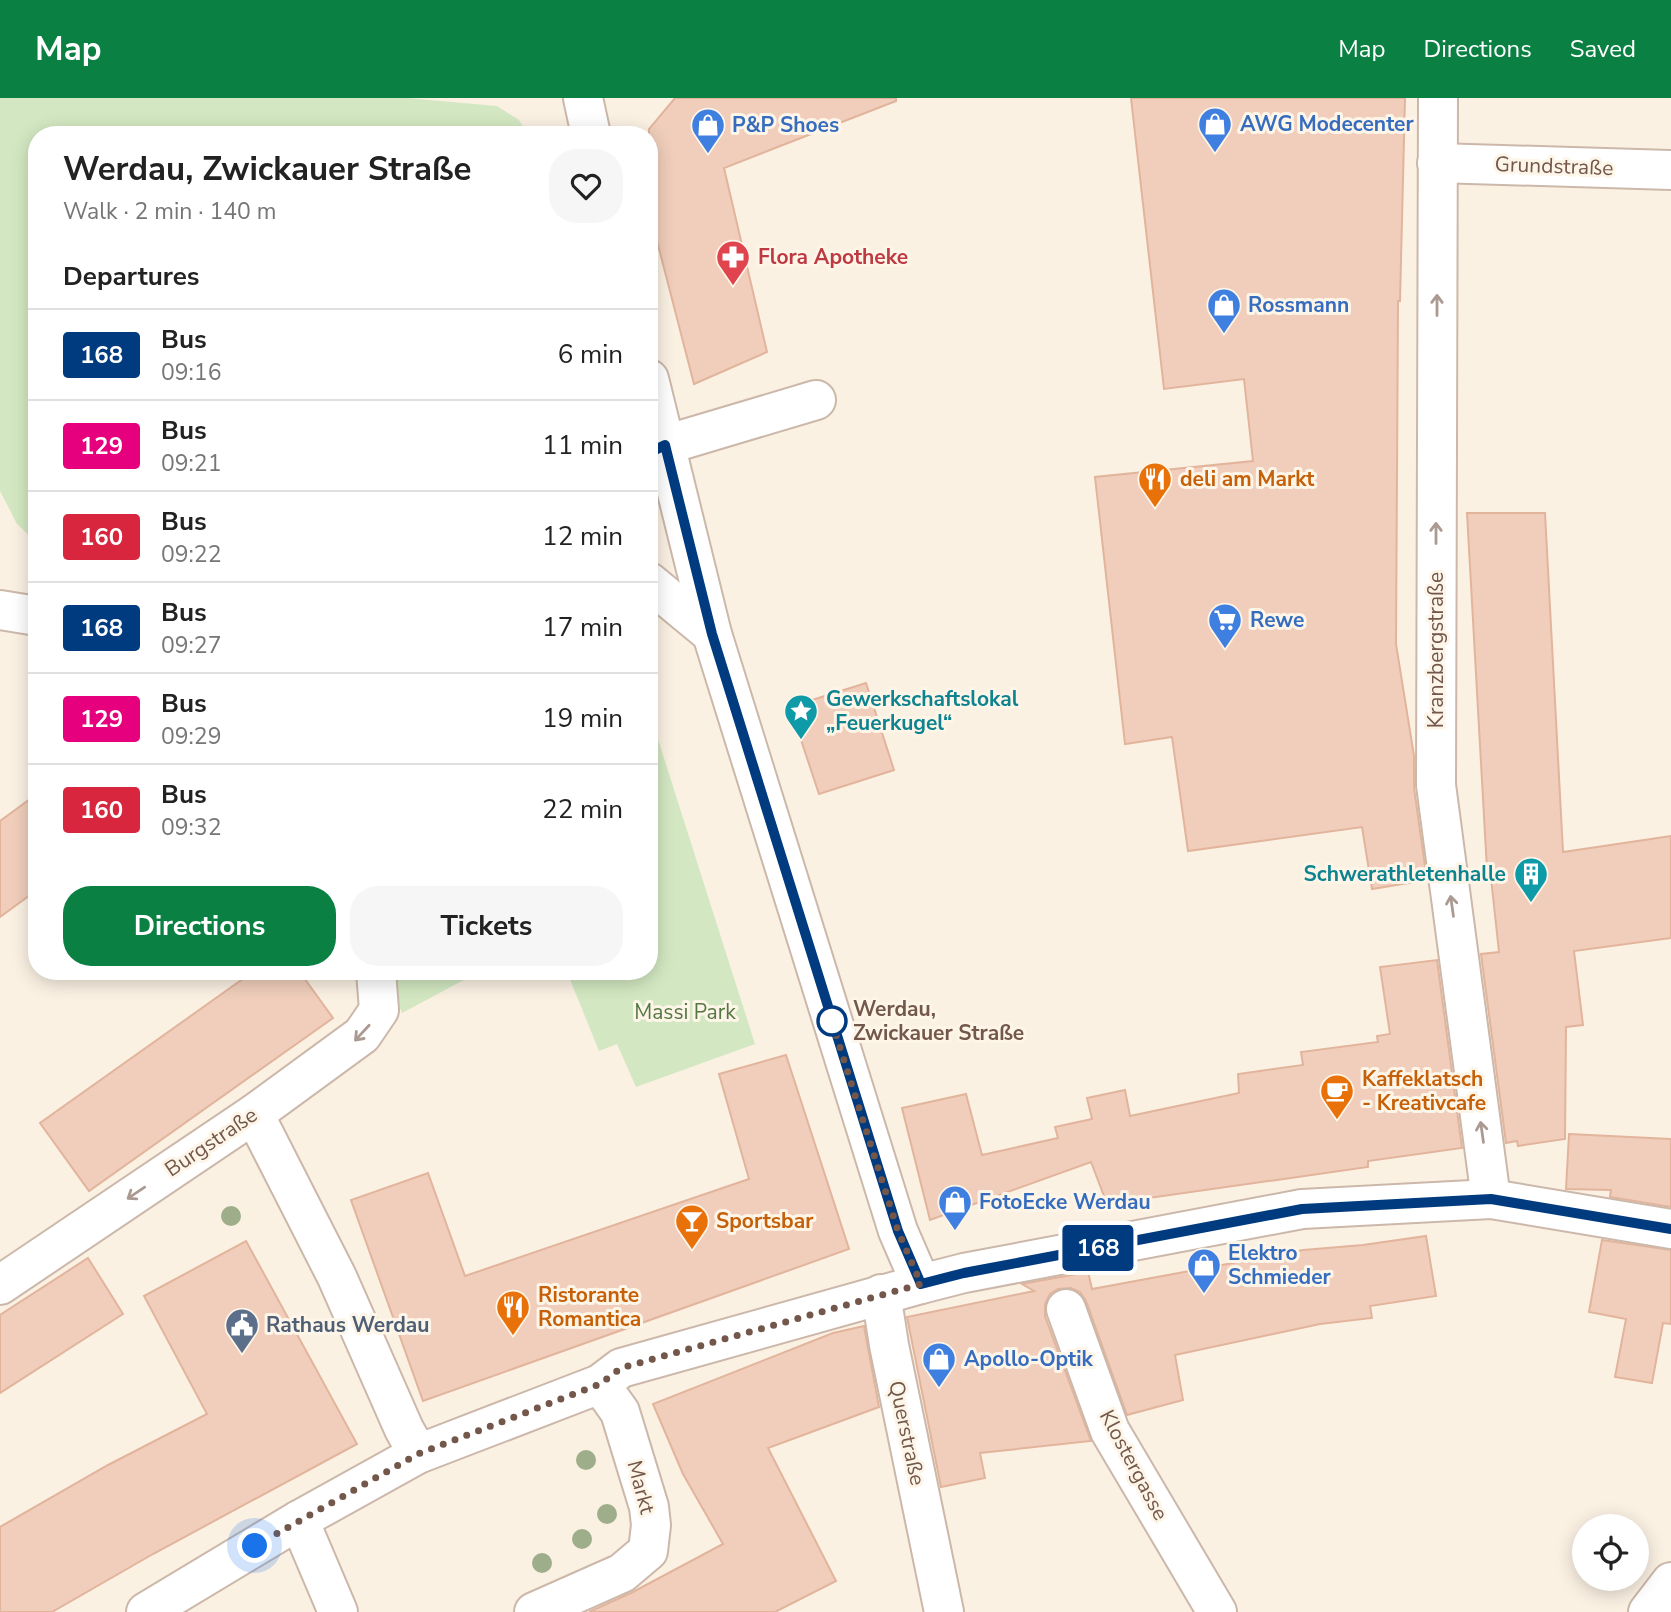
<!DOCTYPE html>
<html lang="en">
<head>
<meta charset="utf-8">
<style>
	:root { --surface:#fff; --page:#f6f6f6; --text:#222; --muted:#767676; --line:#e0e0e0; --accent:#0b8043 }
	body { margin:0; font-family:"Nunito Sans",sans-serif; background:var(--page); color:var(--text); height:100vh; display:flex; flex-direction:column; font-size:26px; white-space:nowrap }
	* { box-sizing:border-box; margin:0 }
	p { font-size:23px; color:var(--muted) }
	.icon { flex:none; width:38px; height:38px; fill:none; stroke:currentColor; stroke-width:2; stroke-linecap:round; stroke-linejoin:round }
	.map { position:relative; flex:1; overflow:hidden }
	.sheet { position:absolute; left:28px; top:28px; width:630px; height:854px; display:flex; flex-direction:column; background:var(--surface); border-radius:28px; box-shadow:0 4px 18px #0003 }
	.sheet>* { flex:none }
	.badge { padding:0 14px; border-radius:5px; font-size:24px; line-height:46px }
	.tools { position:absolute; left:1572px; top:1416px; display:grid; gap:14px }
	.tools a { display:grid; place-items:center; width:77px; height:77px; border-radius:50%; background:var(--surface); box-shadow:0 4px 18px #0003; font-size:35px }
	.you { position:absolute; width:35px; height:35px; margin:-18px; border:5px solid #fff; border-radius:50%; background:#1a73e8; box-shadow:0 0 0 10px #1a73e833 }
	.map>.badge { position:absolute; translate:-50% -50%; box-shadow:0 0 0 4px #fff }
	h2 { padding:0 35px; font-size:26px; line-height:63px }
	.round { display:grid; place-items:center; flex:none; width:74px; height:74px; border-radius:28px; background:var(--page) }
	.overview { display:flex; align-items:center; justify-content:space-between; height:119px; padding:0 35px }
	h1 { font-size:33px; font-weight:700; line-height:52px }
	.cta { display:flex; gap:14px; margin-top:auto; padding:14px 35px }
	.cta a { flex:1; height:80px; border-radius:28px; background:var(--accent); color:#fff; font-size:28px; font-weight:700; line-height:80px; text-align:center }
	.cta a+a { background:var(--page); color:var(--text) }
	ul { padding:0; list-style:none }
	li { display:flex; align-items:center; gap:21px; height:91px; padding:0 35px; border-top:2px solid var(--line) }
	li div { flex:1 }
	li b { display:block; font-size:26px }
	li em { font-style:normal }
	li .badge { min-width:77px; font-weight:700; text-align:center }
	header { display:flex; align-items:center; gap:42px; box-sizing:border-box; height:98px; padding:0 35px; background:var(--accent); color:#fff }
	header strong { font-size:33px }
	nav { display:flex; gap:38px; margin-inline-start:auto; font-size:24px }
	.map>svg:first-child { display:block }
	.green { fill:#d3e8c2 }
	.building { fill:#f0cebb; stroke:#e2b49c; stroke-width:2 }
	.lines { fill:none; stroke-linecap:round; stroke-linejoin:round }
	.minor-casing { stroke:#ccb8aa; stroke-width:42 }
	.minor { stroke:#fff; stroke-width:38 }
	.tree { fill:#9fae8a }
	.oneway { stroke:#aa9a92 }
	.line-casing { stroke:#fff; stroke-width:16 }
	.line { stroke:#003b80; stroke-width:10 }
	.walk { stroke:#72574a; stroke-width:7; stroke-dasharray:0 12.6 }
	.stop-dot { fill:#fff; stroke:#003b80; stroke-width:3.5 }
	.labels { text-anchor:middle; stroke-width:6; stroke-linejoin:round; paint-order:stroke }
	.shop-label { font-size:21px; font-weight:bold; fill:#366cbe; stroke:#fef5e9; text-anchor:start }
	.street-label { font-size:21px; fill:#72574a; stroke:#fef5e9 }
	.health-label { font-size:21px; font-weight:bold; fill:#be3a42; stroke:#fef5e9; text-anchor:start }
	.food-label { font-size:21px; font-weight:bold; fill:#c56008; stroke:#fef5e9; text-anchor:start }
	.culture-label { font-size:21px; font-weight:bold; fill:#0d838f; stroke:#fef5e9; text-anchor:start }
	.stop-label { font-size:21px; font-weight:bold; fill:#72574a; stroke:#fef5e9; text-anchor:start }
	.park-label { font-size:21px; fill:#547842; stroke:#fef5e9 }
	.service-label { font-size:21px; font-weight:bold; fill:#4e5e75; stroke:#fef5e9; text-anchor:start }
</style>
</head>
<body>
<header>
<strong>Map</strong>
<nav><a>Map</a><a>Directions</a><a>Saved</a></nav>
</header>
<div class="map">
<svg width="1671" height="1514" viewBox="0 0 1671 1514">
	<rect width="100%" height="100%" fill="#fbf1e3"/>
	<g class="green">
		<polygon points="0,0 407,0 497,8 519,22 528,37 37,37 37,445 17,426 0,393"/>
		<polygon points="649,613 755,946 636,989 617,946 599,953 569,879 477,875 402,915 385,873 649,873"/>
	</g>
	<g class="building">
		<polygon points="675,0 896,0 896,3 724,70 767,254 694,286 649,112 649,31"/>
		<polygon points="1131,0 1405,0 1400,203 1398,203 1396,546 1414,658 1414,690 1427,782 1372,791 1362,729 1188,753 1172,639 1125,646 1095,379 1253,363 1244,281 1164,291"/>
		<polygon points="1467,415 1545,415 1563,754 1671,738 1671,840 1574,853 1583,927 1566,929 1565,1041 1518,1048 1517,1043 1506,1045 1481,856 1499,854 1490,771 1487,772"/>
		<polygon points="866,585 894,672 819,696 790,609"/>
		<polygon points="37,696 37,792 0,819 0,723"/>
		<polygon points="1437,862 1462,1050 1368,1063 1368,1069 1107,1106 1091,1064 930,1122 902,1010 966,996 982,1057 1058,1040 1055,1029 1092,1021 1087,1000 1125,992 1130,1018 1239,995 1238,976 1303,967 1301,954 1378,944 1377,938 1390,936 1380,869"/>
		<polygon points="254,873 299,873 333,920 89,1093 40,1025"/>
		<polygon points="786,957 849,1151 423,1303 351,1102 428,1075 465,1178 749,1081 719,976"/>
		<polygon points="1569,1036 1671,1041 1671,1109 1610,1099 1611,1092 1566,1091"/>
		<polygon points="1426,1138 1436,1198 1370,1208 1372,1220 1320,1226 1175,1257 1183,1302 1127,1317 1086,1203 1080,1194 1071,1190 1058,1191 1050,1196 1045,1206 1045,1218 1091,1343 980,1355 985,1380 941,1389 907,1219 1034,1193 1022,1186 1088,1174 1092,1191 1303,1152 1363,1147"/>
		<polygon points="1602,1142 1671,1152 1671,1226 1663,1225 1652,1285 1615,1279 1626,1221 1589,1214"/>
		<polygon points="246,1143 357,1346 153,1456 52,1514 0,1514 0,1429 108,1367 207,1316 144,1198"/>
		<polygon points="88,1160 123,1216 0,1295 0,1217"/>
		<polygon points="864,1228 879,1309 768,1350 836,1483 775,1514 589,1514 631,1495 723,1446 683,1376 653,1306 833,1235"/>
	</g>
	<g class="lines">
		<g class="minor-casing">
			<g id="minor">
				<polyline points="583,0 591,37"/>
				<polyline points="1438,0 1436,687 1491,1101"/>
				<polyline points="1437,65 1671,72"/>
				<polyline points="649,281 712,536 898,1133 921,1186"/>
				<polyline points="649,355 665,347 816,302"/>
				<polyline points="649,484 712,536"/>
				<polyline points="0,512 37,518"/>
				<polyline points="254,1016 337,1179 404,1331 418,1356"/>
				<polyline points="0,1187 254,1016 362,937 379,912 376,873"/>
				<polyline points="881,1196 889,1247 944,1514"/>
				<polyline points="1066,1211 1110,1333 1217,1514"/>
				<polyline points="299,1422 338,1514"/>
				<polyline points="146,1514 299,1422 418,1356 600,1286 621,1270 921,1186 964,1175 1302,1111 1491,1101 1671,1131"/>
				<polyline points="534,1514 622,1475 648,1453 651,1427 649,1409 620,1314 600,1286"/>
				<polyline points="1648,1514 1671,1484"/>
			</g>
		</g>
		<use href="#minor" class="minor"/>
	</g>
	<g class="tree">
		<circle cx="231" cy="1118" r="10"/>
		<circle cx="586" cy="1362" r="10"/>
		<circle cx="607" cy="1416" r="10"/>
		<circle cx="582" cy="1441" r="10"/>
		<circle cx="542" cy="1465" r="10"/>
	</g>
	<defs><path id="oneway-shaft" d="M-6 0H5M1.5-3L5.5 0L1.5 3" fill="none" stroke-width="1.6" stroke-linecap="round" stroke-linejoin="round" transform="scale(1.75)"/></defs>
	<g class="oneway">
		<use href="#oneway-shaft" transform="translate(1437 207) rotate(-90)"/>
		<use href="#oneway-shaft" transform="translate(1436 435) rotate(-90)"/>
		<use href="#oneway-shaft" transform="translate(1452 808) rotate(-98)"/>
		<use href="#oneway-shaft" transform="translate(362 935) rotate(133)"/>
		<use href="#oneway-shaft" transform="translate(1482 1034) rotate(-98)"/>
		<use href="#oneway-shaft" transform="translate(136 1095) rotate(146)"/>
	</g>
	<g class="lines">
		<g class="line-casing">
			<polyline id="line" points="649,355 665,347 712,536 898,1133 921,1186 964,1175 1302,1111 1491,1101 1671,1131"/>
		</g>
		<use href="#line" class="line"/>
		<polyline class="walk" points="255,1448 418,1356 600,1286 621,1270 921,1186 898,1133 831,921 832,923"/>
	</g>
	<defs>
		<g id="shop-pin" transform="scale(1.75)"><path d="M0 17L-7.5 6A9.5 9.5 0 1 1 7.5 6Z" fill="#3f7fe0" stroke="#fef5e9"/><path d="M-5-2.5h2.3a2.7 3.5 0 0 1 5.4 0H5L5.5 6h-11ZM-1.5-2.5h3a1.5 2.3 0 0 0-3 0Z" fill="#fff"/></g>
		<g id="pharmacy-pin" transform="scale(1.75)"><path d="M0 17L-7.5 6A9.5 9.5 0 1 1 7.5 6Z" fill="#e0444e" stroke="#fef5e9"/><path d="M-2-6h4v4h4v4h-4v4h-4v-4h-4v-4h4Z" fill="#fff"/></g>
		<g id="restaurant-pin" transform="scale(1.75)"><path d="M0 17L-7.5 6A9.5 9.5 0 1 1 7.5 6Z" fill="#e8710a" stroke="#fef5e9"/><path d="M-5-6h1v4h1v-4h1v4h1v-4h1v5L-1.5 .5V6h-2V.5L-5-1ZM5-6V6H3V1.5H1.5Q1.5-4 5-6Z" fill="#fff"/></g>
		<g id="supermarket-pin" transform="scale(1.75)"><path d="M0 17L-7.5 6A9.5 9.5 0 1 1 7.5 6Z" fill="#3f7fe0" stroke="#fef5e9"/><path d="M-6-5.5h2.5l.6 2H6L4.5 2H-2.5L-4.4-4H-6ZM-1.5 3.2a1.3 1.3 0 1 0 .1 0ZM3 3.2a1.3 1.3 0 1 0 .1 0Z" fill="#fff"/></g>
		<g id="sight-pin" transform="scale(1.75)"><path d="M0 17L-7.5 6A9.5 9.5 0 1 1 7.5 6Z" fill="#0f9aa8" stroke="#fef5e9"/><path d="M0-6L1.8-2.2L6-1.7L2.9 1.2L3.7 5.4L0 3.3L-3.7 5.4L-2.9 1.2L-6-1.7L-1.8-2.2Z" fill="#fff"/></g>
		<g id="building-pin" transform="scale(1.75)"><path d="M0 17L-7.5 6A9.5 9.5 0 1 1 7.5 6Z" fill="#0f9aa8" stroke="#fef5e9"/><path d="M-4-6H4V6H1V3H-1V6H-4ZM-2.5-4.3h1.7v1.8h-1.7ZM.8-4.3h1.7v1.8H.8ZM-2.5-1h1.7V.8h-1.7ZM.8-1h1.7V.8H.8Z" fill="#fff"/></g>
		<g id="cafe-pin" transform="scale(1.75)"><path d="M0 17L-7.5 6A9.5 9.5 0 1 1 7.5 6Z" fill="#e8710a" stroke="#fef5e9"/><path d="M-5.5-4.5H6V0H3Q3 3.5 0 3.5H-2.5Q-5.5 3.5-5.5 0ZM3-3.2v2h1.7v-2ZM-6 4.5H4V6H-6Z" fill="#fff"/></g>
		<g id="bar-pin" transform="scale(1.75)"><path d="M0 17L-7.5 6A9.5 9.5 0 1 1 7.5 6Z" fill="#e8710a" stroke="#fef5e9"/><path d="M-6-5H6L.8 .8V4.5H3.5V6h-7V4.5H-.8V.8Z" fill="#fff"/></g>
		<g id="civic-pin" transform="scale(1.75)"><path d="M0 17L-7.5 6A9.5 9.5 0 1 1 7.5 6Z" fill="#5c6f8a" stroke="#fef5e9"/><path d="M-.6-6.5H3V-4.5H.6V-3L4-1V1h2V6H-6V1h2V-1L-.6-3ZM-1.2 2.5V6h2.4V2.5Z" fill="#fff"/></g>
	</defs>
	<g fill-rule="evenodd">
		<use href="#shop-pin" x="1215" y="26"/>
		<use href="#shop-pin" x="708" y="27"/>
		<use href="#pharmacy-pin" x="733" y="159"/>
		<use href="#shop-pin" x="1224" y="207"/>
		<use href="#restaurant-pin" x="1155" y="381"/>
		<use href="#supermarket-pin" x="1225" y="522"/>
		<use href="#sight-pin" x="801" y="613"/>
		<use href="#building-pin" x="1531" y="776"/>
		<use href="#cafe-pin" x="1337" y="993"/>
		<use href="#shop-pin" x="955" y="1104"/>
		<use href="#bar-pin" x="692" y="1123"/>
		<use href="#shop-pin" x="1204" y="1167"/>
		<use href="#restaurant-pin" x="513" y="1209"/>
		<use href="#civic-pin" x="242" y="1227"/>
		<use href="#shop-pin" x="939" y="1261"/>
	</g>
	<circle class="stop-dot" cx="832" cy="923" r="14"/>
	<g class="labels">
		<g class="shop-label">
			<text x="1240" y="33">AWG Modecenter</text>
			<text x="732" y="34">P&amp;P Shoes</text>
			<text x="1248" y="214">Rossmann</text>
			<text x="1250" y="529">Rewe</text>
			<text x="979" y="1111">FotoEcke Werdau</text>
			<text x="1228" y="1162">Elektro<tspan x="1228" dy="24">Schmieder</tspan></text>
			<text x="964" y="1268">Apollo-Optik</text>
		</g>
		<g class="street-label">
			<text transform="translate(1554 68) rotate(2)" y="7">Grundstraße</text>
			<text transform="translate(1436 552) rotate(-90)" y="7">Kranzbergstraße</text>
			<text transform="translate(211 1044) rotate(-34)" y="7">Burgstraße</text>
			<text transform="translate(907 1335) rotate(78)" y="7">Querstraße</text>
			<text transform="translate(1134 1367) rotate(62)" y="7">Klostergasse</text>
			<text transform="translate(641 1389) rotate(75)" y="7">Markt</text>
		</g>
		<g class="health-label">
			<text x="758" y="166">Flora Apotheke</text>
		</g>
		<g class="food-label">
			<text x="1180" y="388">deli am Markt</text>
			<text x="1362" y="988">Kaffeklatsch<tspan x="1362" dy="24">- Kreativcafe</tspan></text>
			<text x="716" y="1130">Sportsbar</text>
			<text x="538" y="1204">Ristorante<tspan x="538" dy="24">Romantica</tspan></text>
		</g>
		<g class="culture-label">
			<text x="826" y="608">Gewerkschaftslokal<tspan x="826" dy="24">„Feuerkugel“</tspan></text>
			<text x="1506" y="783" text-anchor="end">Schwerathletenhalle</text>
		</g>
		<g class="stop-label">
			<text x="853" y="918">Werdau,<tspan x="853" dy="24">Zwickauer Straße</tspan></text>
		</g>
		<g class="park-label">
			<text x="685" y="921">Massi Park</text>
		</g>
		<g class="service-label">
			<text x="266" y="1234">Rathaus Werdau</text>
		</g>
	</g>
</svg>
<div class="tools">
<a><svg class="icon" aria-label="locate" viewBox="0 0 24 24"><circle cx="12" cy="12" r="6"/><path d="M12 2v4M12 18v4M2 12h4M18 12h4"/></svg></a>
</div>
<div class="you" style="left:255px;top:1448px"></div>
<b class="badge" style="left:1098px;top:1150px;background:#003b80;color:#fff">168</b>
<section class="sheet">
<div class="overview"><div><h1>Werdau, Zwickauer Straße</h1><p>Walk · 2 min · 140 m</p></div><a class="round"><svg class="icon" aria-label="heart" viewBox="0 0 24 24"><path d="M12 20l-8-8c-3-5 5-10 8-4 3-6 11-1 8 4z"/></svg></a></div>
<h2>Departures</h2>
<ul>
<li><span class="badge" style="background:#003b80;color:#fff">168</span><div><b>Bus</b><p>09:16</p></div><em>6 min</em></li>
<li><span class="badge" style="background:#e6007e;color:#fff">129</span><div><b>Bus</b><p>09:21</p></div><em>11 min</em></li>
<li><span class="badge" style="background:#d7263d;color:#fff">160</span><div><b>Bus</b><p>09:22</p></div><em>12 min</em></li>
<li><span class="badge" style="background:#003b80;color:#fff">168</span><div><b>Bus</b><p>09:27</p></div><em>17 min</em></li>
<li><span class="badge" style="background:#e6007e;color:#fff">129</span><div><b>Bus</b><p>09:29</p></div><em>19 min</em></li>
<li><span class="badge" style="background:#d7263d;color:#fff">160</span><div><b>Bus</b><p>09:32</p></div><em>22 min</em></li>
</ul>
<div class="cta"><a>Directions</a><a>Tickets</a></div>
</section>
</div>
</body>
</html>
